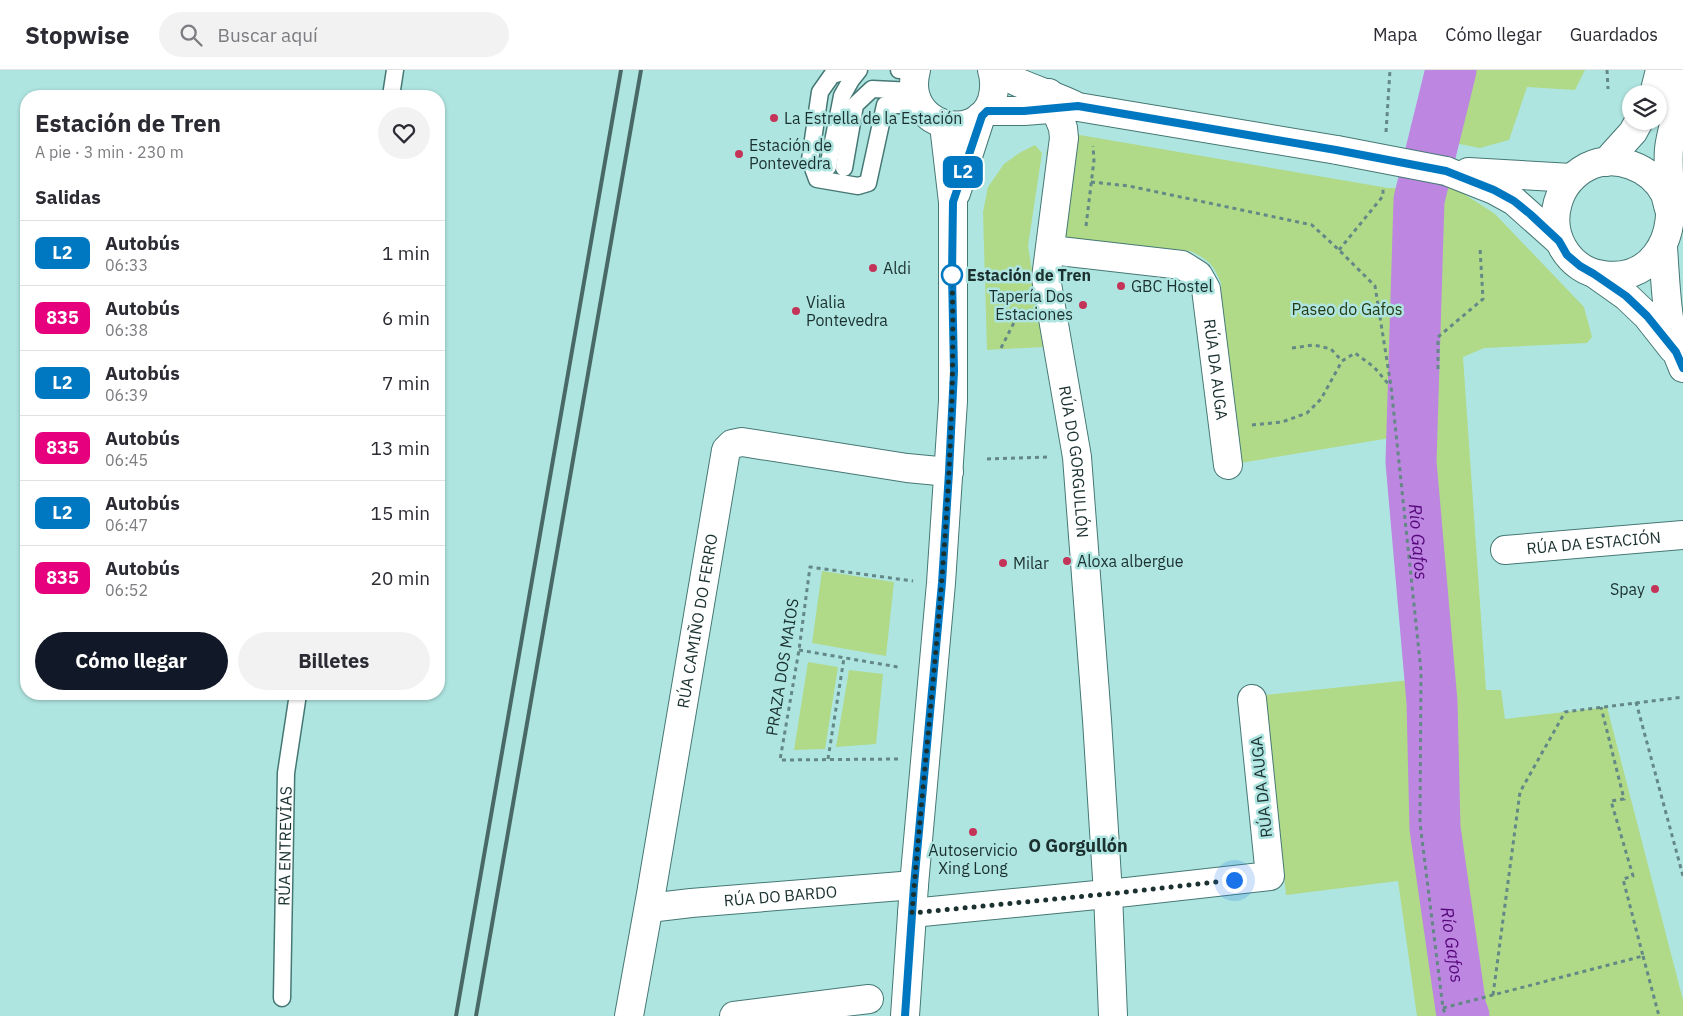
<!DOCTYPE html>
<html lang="es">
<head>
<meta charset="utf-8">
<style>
	:root { --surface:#fff; --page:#f2f2f3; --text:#2b2b33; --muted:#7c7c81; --line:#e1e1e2; --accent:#111827 }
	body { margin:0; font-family:"IBM Plex Sans",sans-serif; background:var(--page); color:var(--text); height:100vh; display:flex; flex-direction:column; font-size:19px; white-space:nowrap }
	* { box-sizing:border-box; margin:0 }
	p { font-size:16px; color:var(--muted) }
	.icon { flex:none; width:28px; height:28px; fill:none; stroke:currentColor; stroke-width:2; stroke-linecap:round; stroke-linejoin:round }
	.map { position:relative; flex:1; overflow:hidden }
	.side { position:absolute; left:20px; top:20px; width:425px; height:610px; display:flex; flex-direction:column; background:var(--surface); border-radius:20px; box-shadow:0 1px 4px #0004 }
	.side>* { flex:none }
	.badge { padding:0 10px; border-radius:8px; font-size:18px; line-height:32px }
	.controls { position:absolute; left:1622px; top:15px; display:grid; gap:10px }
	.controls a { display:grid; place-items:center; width:45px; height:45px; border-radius:50%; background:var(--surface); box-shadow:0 1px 4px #0004; font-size:25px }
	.you { position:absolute; width:25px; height:25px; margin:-12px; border:4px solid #fff; border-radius:50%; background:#1a73e8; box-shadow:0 0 0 8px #1a73e833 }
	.map>.badge { position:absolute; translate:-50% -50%; box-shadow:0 0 0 2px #fff }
	h2 { padding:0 15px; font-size:19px; line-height:45px }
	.round { display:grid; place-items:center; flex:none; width:52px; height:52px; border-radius:26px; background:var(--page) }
	.headline { display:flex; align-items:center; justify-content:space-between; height:85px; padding:0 15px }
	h1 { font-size:24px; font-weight:700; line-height:38px }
	.primary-button { display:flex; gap:10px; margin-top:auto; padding:10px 15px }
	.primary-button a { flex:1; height:58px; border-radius:30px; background:var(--accent); color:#fff; font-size:20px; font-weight:700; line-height:58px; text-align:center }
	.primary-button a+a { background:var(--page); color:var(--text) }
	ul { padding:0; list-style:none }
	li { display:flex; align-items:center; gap:15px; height:65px; padding:0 15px; border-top:1px solid var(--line) }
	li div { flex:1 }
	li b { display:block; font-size:19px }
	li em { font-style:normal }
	li .badge { min-width:55px; font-weight:700; text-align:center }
	header { display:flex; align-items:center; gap:30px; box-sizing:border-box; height:70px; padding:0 25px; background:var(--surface); border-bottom:1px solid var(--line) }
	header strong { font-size:24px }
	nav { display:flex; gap:28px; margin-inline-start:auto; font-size:18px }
	.search { width:350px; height:45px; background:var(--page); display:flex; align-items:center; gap:12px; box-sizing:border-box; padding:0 18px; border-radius:28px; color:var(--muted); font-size:19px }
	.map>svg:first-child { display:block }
	.green { fill:#b0da87 }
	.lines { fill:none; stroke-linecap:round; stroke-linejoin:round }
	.river { stroke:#bc86e1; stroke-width:51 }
	.lane-casing { stroke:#457875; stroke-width:19 }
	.street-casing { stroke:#457875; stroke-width:30 }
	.primary-casing { stroke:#457875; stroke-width:30 }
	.highway-casing { stroke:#457875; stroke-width:30 }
	.path { stroke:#638886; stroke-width:3; stroke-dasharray:4 4; stroke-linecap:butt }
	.lane { stroke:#fff; stroke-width:16 }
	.street { stroke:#fff; stroke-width:28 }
	.primary { stroke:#fff; stroke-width:28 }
	.highway { stroke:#fff; stroke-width:28 }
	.rail { stroke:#496967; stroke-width:4 }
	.primary-bridge-casing { stroke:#457875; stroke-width:30; stroke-linecap:butt }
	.primary-bridge { stroke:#fff; stroke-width:28 }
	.line-casing { stroke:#fff; stroke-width:11 }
	.line { stroke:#0078c1; stroke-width:8 }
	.walk { stroke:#1b3130; stroke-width:5; stroke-dasharray:0 9 }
	.poi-dot { fill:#c43459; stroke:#afe5e1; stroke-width:2 }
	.stop-dot { fill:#fff; stroke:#0078c1; stroke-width:2.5 }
	.labels { text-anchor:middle; stroke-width:5; stroke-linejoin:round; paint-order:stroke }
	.poi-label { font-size:16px; fill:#1b3130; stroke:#afe5e1; text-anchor:start }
	.stop-label { font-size:16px; font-weight:bold; fill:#1b3130; stroke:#afe5e1; text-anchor:start }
	.park-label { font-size:16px; fill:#263a11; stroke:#afe5e1 }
	.street-label { font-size:16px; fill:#1b3130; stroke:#afe5e1 }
	.water-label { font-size:18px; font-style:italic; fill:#57087b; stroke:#afe5e1 }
	.neighbourhood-label { font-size:18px; font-weight:bold; fill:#1b3130; stroke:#afe5e1 }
</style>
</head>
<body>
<header>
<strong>Stopwise</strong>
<div class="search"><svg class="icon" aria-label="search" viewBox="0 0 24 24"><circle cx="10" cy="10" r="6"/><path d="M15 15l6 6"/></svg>Buscar aquí</div>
<nav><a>Mapa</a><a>Cómo llegar</a><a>Guardados</a></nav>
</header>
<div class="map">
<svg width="1683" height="946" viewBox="0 0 1683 946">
	<rect width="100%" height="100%" fill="#afe5e1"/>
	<g class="green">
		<polygon points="1461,0 1585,0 1575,20 1527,17 1509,70 1480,78 1444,71"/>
		<path d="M1068,63L1388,118H1455L1495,144L1584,237L1592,267L1587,273L1484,278L1463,287L1486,620H1501L1505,649L1607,637L1683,930V946H1417L1398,811L1286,825L1265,625L1420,609L1396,367L1228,395L1221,213C1213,194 1209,190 1190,181L1065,168L1058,89L1046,85C1050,69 1052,67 1068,63Z"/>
		<polygon points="1035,75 1042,83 1028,176 1044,277 987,280 983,142 988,117 1004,94 1021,82"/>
		<polygon points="822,501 894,512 886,586 812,573"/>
		<polygon points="808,592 838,597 825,679 794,680"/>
		<polygon points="849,600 883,604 876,674 836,677"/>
	</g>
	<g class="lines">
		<path class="river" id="s1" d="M1451,0L1419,130L1411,392L1432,632L1435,758L1461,939L1464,946"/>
		<g class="lane-casing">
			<g id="lane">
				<polyline points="850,0 832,5 820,22 810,90 817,109 858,116 868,113 885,35 902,35 921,39"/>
				<polyline points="899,0 901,0"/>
				<polyline points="391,26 395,0"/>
				<polyline points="828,97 842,26 851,10 859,0"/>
				<polyline points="844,98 855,35 872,19 914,21"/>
				<path id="s2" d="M282,928L286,703L298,624"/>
			</g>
		</g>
		<g class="street-casing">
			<g id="street">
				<path id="s3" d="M1049,23L1063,58L1064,68L1046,208L1077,387L1097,650L1108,824L1113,946"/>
				<path id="s4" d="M1051,180L1182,195L1198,205L1206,219L1228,395"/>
				<path id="s5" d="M1505,480L1683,465"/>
				<path id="s6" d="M649,838L691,833L914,815"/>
				<polyline points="912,843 1127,822 1270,806 1252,629"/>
				<path id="s7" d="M629,946L651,824L726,380L732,374L742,372L907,398L949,402"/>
				<polyline points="734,946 869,929"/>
			</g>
		</g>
		<g class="primary-casing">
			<g id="primary">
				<path d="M916,0C901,56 976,76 992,30C995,19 995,10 992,0"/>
				<path d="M997,0C1021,18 1052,23 1078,37L1337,80"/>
				<polyline points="987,41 1024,41 1075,37"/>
				<polyline points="1446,101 1494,120 1514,131 1559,171"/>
				<polyline points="1468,102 1572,108"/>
				<polyline points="956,123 981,46"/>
				<polyline points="905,946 914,815 941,513 953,331 953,132 944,55"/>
			</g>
		</g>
		<g class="highway-casing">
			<g id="highway">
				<polyline points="1654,24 1660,0"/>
				<polyline points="1606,92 1633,62 1639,51"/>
				<path d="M1670,142C1668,137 1667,130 1665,124C1651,97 1615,83 1587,97C1557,113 1547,150 1563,178C1572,193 1586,203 1603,205C1623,208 1643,202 1656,185C1680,155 1666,114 1669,79C1671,60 1679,42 1680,23C1680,15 1679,7 1679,0"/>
				<path d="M1663,177C1666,218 1666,260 1683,298"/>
				<polyline points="1595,204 1626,226 1647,246 1673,279"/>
			</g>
		</g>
		<g class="path">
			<polyline points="1607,0 1608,19"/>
			<polyline points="1386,62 1390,0"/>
			<polyline points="1091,112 1129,116 1312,155 1339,180 1375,216 1391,316 1421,601 1420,753 1443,938 1446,946"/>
			<polyline points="1086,156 1094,90 1093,76"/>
			<polyline points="1339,180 1383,126 1383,118"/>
			<polyline points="1001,278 1022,237"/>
			<polyline points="1292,278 1314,275 1331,279 1342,291"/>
			<polyline points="1438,299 1438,267 1483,229 1480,178"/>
			<polyline points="1252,355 1282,352 1307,343 1321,329 1342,291 1355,283 1374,297 1390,316"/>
			<polyline points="987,389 1049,387"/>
			<polyline points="799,580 898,597"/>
			<polyline points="1636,632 1683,806"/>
			<polyline points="828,689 844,588"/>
			<polyline points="898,689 780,690 799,580 810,497 913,511"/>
			<polyline points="1643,886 1659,946"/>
			<polyline points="1493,925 1520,722 1565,642 1683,627"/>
			<polyline points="1443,938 1643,886 1623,809 1633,806 1611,731 1624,729 1601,637"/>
		</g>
		<use href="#lane" class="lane"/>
		<use href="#street" class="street"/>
		<use href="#primary" class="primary"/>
		<use href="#highway" class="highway"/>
		<g class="rail">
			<polyline points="456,946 621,0"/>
			<polyline points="476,946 641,0"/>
		</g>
		<g class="primary-bridge-casing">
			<polyline id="primary-bridge" points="1337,80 1446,101"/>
		</g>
		<use href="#primary-bridge" class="primary-bridge"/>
	</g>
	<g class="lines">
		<g class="line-casing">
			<polyline id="line" points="905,946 914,815 942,513 949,402 954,301 952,205 953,132 982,46 987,41 1024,41 1078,36 1336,80 1446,101 1494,120 1514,131 1530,144 1559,171 1567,185 1580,196 1594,204 1626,226 1647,246 1676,282 1683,298"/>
		</g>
		<use href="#line" class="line"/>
		<path class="walk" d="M952,205C958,418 929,631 912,843L1127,822L1234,810"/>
	</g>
	<g class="poi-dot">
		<circle cx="774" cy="48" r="5"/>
		<circle cx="739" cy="84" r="5"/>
		<circle cx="873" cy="198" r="5"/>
		<circle cx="1121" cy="216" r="5"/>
		<circle cx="1083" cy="235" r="5"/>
		<circle cx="796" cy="241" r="5"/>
		<circle cx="1067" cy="491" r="5"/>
		<circle cx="1003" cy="493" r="5"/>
		<circle cx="1655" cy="519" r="5"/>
		<circle cx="973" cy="762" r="5"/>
	</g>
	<circle class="stop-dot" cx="952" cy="205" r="10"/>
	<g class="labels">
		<g class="poi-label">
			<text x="784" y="54">La Estrella de la Estación</text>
			<text x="749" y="81">Estación de<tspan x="749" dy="18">Pontevedra</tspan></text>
			<text x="883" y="204">Aldi</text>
			<text x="1131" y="222">GBC Hostel</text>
			<text x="1073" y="232" text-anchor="end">Tapería Dos<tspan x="1073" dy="18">Estaciones</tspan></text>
			<text x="806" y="238">Vialia<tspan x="806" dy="18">Pontevedra</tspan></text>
			<text x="1077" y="497">Aloxa albergue</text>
			<text x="1013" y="499">Milar</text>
			<text x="1645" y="525" text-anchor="end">Spay</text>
			<text x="973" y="786" text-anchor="middle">Autoservicio<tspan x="973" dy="18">Xing Long</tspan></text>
		</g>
		<g class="stop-label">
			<text x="967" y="211">Estación de Tren</text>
		</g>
		<g class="park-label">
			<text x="1347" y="245">Paseo do Gafos</text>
		</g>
		<g class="street-label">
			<text dy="6" stroke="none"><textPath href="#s4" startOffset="248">RÚA DA AUGA</textPath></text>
			<text dy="6" stroke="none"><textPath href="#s3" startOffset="375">RÚA DO GORGULLÓN</textPath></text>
			<text dy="6" stroke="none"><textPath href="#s5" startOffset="89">RÚA DA ESTACIÓN</textPath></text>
			<text dy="6" stroke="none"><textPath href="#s7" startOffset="401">RÚA CAMIÑO DO FERRO</textPath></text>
			<text transform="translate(782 597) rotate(-81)" y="6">PRAZA DOS MAIOS</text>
			<text transform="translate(1261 717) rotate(-96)" y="6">RÚA DA AUGA</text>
			<text dy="6" stroke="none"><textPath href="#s2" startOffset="152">RÚA ENTREVÍAS</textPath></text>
			<text dy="6" stroke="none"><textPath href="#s6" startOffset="132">RÚA DO BARDO</textPath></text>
		</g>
		<g class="water-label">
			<text dy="6" stroke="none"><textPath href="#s1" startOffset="476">Río Gafos</textPath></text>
			<text dy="6" stroke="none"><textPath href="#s1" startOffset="881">Río Gafos</textPath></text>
		</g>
		<g class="neighbourhood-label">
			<text x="1078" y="782">O Gorgullón</text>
		</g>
	</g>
</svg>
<div class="controls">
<a><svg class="icon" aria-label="layers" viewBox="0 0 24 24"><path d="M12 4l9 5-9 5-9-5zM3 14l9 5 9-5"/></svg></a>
</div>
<div class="you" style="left:1234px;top:810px"></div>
<b class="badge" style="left:963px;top:102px;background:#0078c1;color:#fff">L2</b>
<section class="side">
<div class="headline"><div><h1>Estación de Tren</h1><p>A pie · 3 min · 230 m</p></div><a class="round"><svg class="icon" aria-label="heart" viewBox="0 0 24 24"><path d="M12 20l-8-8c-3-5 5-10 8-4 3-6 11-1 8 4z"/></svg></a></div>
<h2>Salidas</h2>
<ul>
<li><span class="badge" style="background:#0078c1;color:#fff">L2</span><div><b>Autobús</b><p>06:33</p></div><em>1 min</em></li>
<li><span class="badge" style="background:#e6007e;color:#fff">835</span><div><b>Autobús</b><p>06:38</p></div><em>6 min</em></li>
<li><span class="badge" style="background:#0078c1;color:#fff">L2</span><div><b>Autobús</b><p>06:39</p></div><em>7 min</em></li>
<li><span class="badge" style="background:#e6007e;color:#fff">835</span><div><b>Autobús</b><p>06:45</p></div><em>13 min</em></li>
<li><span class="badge" style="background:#0078c1;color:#fff">L2</span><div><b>Autobús</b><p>06:47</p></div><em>15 min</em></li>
<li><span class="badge" style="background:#e6007e;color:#fff">835</span><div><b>Autobús</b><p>06:52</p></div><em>20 min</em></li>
</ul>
<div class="primary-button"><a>Cómo llegar</a><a>Billetes</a></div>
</section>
</div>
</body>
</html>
